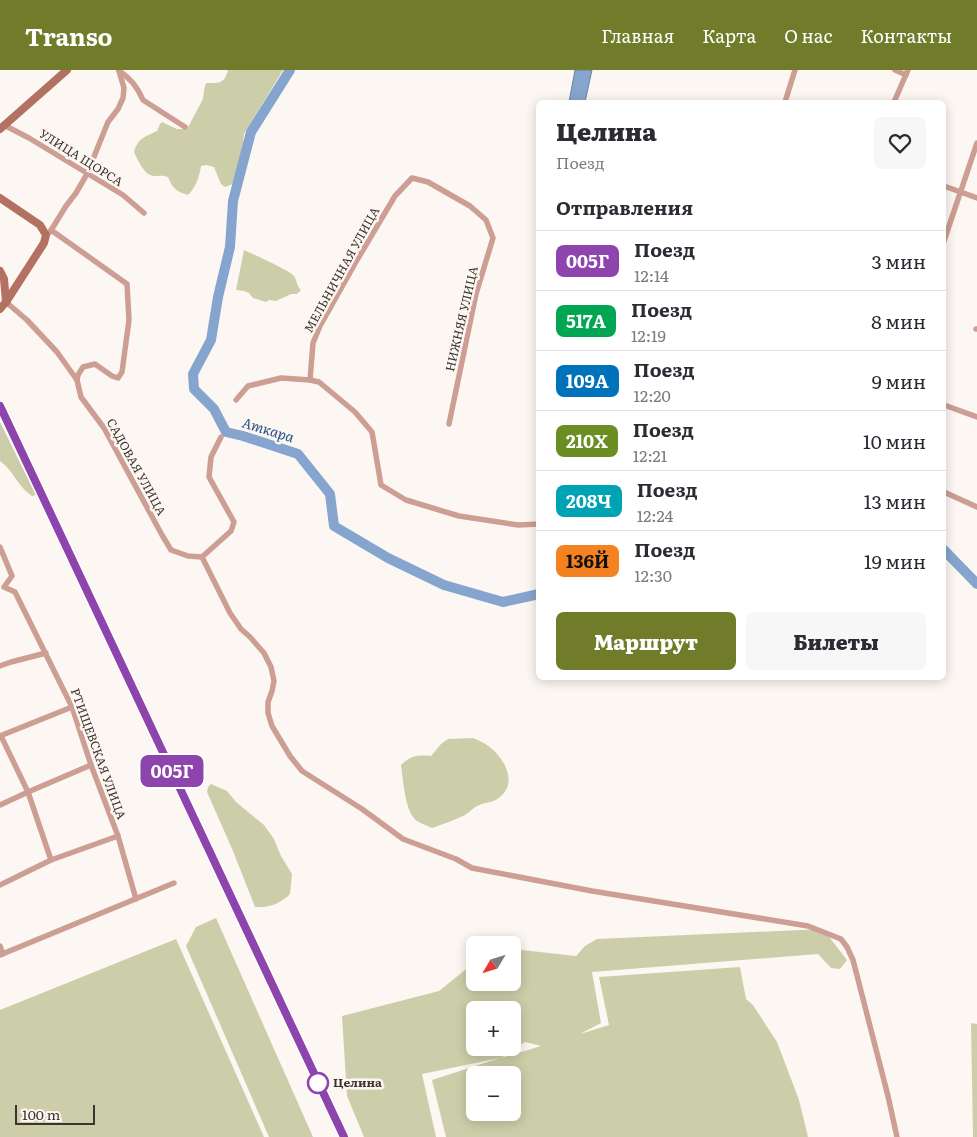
<!DOCTYPE html>
<html lang="ru">
<head>
<meta charset="utf-8">
<style>
	:root { --surface:#fff; --page:#f7f7f7; --text:#2b2b33; --muted:#7c7c81; --line:#e1e1e2; --accent:#707c29 }
	body { margin:0; font-family:Literata,serif; background:var(--page); color:var(--text); height:100vh; display:flex; flex-direction:column; font-size:19px; white-space:nowrap }
	* { box-sizing:border-box; margin:0 }
	p { font-size:16px; color:var(--muted) }
	.icon { flex:none; width:28px; height:28px; fill:none; stroke:currentColor; stroke-width:2; stroke-linecap:round; stroke-linejoin:round }
	.map { position:relative; flex:1; overflow:hidden }
	.panel { position:absolute; left:536px; top:30px; width:410px; height:580px; display:flex; flex-direction:column; background:var(--surface); border-radius:8px; box-shadow:0 2px 12px #0003 }
	.panel>* { flex:none }
	.badge { padding:0 10px; border-radius:8px; font-size:18px; line-height:32px }
	.needle { width:32px; rotate:232deg }
	.controls { position:absolute; left:466px; top:866px; display:grid; gap:10px }
	.controls a { display:grid; place-items:center; width:55px; height:55px; border-radius:8px; background:var(--surface); box-shadow:0 2px 12px #0003; font-size:25px }
	.scale { position:absolute; left:15px; bottom:12px; width:80px; box-sizing:border-box; padding-left:5px; border:2px solid #3f342d; border-top:0; font-size:14px; line-height:18px; white-space:nowrap; color:#3f342d; -webkit-text-stroke:4px #fdf7f4; paint-order:stroke }
	.map>.badge { position:absolute; translate:-50% -50%; box-shadow:0 0 0 2px #fff }
	h2 { padding:0 20px; font-size:19px; line-height:45px }
	.round { display:grid; place-items:center; flex:none; width:52px; height:52px; border-radius:8px; background:var(--page) }
	.headline { display:flex; align-items:center; justify-content:space-between; height:85px; padding:0 20px }
	h1 { font-size:24px; font-weight:800; line-height:38px }
	.action { display:flex; gap:10px; margin-top:auto; padding:10px 20px }
	.action a { flex:1; height:58px; border-radius:8px; background:var(--accent); color:#fff; font-size:20px; font-weight:800; line-height:58px; text-align:center }
	.action a+a { background:var(--page); color:var(--text) }
	ul { padding:0; list-style:none }
	li { display:flex; align-items:center; gap:15px; height:60px; padding:0 20px; border-top:1px solid var(--line) }
	li div { flex:1 }
	li b { display:block; font-size:19px }
	li em { font-style:normal }
	li .badge { min-width:55px; font-weight:700; text-align:center }
	header { display:flex; align-items:center; gap:30px; box-sizing:border-box; height:70px; padding:0 25px; background:var(--accent); color:#fff }
	header strong { font-size:24px }
	nav { display:flex; gap:28px; margin-inline-start:auto; font-size:18px }
	.map>svg:first-child { display:block }
	.green { fill:#cccea9; fill-rule:evenodd }
	.water { fill:#86a5ce; stroke:#71839e }
	.lines { fill:none; stroke-linecap:round; stroke-linejoin:round }
	.river { stroke:#86a5ce; stroke-width:10 }
	.street { stroke:#cd9e93; stroke-width:5.5 }
	.secondary { stroke:#b37162; stroke-width:8 }
	.rail { stroke:#7a716b; stroke-width:2; stroke-dasharray:2.5 5; stroke-linecap:butt }
	.line-casing { stroke:#fff; stroke-width:11 }
	.line { stroke:#8e44ad; stroke-width:8 }
	.stop-dot { fill:#fff; stroke:#8e44ad; stroke-width:2.5 }
	.labels { text-anchor:middle; stroke-width:5; stroke-linejoin:round; paint-order:stroke }
	.street-label { font-size:12px; fill:#3f342d; stroke:#fdf7f4 }
	.stop-label { font-size:12px; font-weight:bold; fill:#3f342d; stroke:#fdf7f4; text-anchor:start }
	.water-label { font-size:14px; font-style:italic; fill:#275185; stroke:#fdf7f4 }
</style>
</head>
<body>
<header>
<strong>Transo</strong>
<nav><a>Главная</a><a>Карта</a><a>О нас</a><a>Контакты</a></nav>
</header>
<div class="map">
<svg width="977" height="1067" viewBox="0 0 977 1067">
	<rect width="100%" height="100%" fill="#fdf7f4"/>
	<g class="green">
		<path d="M228,0H283L244,64L240,99L233,114L225,117L221,114L214,97L206,95L201,96C199,108 196,117 188,125C177,122 172,118 168,107C162,105 161,106 155,106C144,106 138,90 134,82C138,68 145,67 157,61L160,54L162,52L177,59H187L203,29L204,20L206,13C220,13 224,14 228,0Z"/>
		<path d="M244,180C253,184 289,200 294,206C297,210 296,215 301,220L297,224H291L276,231L269,230L266,232L253,228L249,223L244,221L236,220Z"/>
		<path d="M0,352L36,425L32,426C17,416 14,401 0,391Z"/>
		<path d="M473,668C478,670 483,672 487,675C503,686 519,712 500,727C494,732 488,732 482,734C475,736 471,741 465,745C455,750 443,754 432,758C428,756 422,754 417,751C405,743 403,709 401,695C412,685 417,685 431,686L441,674L448,669Z"/>
		<path d="M211,714L227,721L236,732L264,755L274,769L281,786L292,804L290,824C280,834 269,838 255,837L233,781L207,722L208,717Z"/>
		<polygon points="216,848 313,1067 269,1067 186,876 196,857"/>
		<path d="M823,859L847,890L840,899L831,898L818,884L592,902L601,953L580,964L609,955L599,907L740,897L746,929L753,935L777,972L799,1030L808,1067H446L432,1010L500,988L422,1004L436,1067H364L347,1026L342,946L439,921L475,892V912H512L513,879L576,886L585,876L597,869ZM475,940H512V978H475ZM525,972L541,976L501,988ZM475,1005H512V1042H475Z"/>
		<polygon points="176,869 264,1067 0,1067 0,940"/>
		<polygon points="971,953 977,954 977,1067 973,1067"/>
	</g>
	<polygon class="water" points="575,0 592,0 585,32 569,32"/>
	<g class="lines">
		<g class="river">
			<polyline points="290,0 251,62 233,131 230,177 218,227 211,270 193,304 194,319 214,339 226,362 243,366 298,384 330,424 334,456 388,488 444,515 503,532 539,524"/>
			<polyline points="944,480 977,514"/>
		</g>
		<g class="street">
			<polyline points="895,0 906,5"/>
			<path d="M119,1C131,8 138,18 143,30L185,57"/>
			<polyline points="785,32 795,0"/>
			<polyline points="894,32 908,0"/>
			<polyline points="4,55 29,68 123,125 144,143"/>
			<polyline points="944,116 977,128"/>
			<polyline points="51,160 127,214 129,250 122,302 118,308 112,306 95,294 83,297 78,305 77,310"/>
			<polyline points="50,162 66,136 76,123 87,104 108,52 118,39 123,28 124,18 119,1"/>
			<polyline points="944,171 977,73"/>
			<polyline points="6,232 27,250 57,282 77,310 81,327 104,358 162,465 171,480 188,486 202,487"/>
			<polyline points="976,259 977,259"/>
			<polyline points="310,310 313,273 320,256 357,190 395,126 412,108 428,112 470,136 486,150 493,168 476,224 449,354"/>
			<polyline points="236,330 248,316 281,308 310,310 319,312 355,342 372,362 381,415 406,430 459,446 518,455 539,454"/>
			<polyline points="944,335 977,347"/>
			<polyline points="944,422 977,437"/>
			<polyline points="0,477 12,506 4,517 15,522 72,637 91,695 118,766 136,829"/>
			<polyline points="202,487 230,543 241,559 250,567 264,583 271,597 274,611 272,621 268,632 268,643 272,656 290,686 302,701 362,739 403,769 456,789 472,798 592,821 808,856 841,869 847,877 853,890 888,1026 897,1067"/>
			<polyline points="202,487 231,461 234,452 209,407 211,387 221,367"/>
			<polyline points="0,596 11,592 46,583"/>
			<polyline points="0,666 72,637"/>
			<polyline points="1,666 28,722 51,790"/>
			<polyline points="0,735 28,722 91,695"/>
			<polyline points="0,815 51,790 118,766"/>
			<polyline points="0,876 3,884"/>
			<polyline points="0,885 174,813"/>
		</g>
		<g class="secondary">
			<polyline points="0,59 67,0"/>
			<polyline points="0,128 40,155 46,165 44,173 6,232 0,239"/>
			<polyline points="0,201 4,209 6,232"/>
		</g>
		<polyline class="rail" points="0,336 344,1067"/>
	</g>
	<g class="lines">
		<g class="line-casing">
			<polyline id="line" points="0,336 344,1067"/>
		</g>
		<use href="#line" class="line"/>
	</g>
	<circle class="stop-dot" cx="318" cy="1013" r="10"/>
	<g class="labels">
		<g class="street-label">
			<text transform="translate(81 88) rotate(32)" y="4">УЛИЦА ЩОРСА</text>
			<text transform="translate(342 200) rotate(-61)" y="4">МЕЛЬНИЧНАЯ УЛИЦА</text>
			<text transform="translate(462 249) rotate(-77)" y="4">НИЖНЯЯ УЛИЦА</text>
			<text transform="translate(136 397) rotate(61)" y="4">САДОВАЯ УЛИЦА</text>
			<text transform="translate(98 684) rotate(70)" y="4">РТИЩЕВСКАЯ УЛИЦА</text>
		</g>
		<g class="stop-label">
			<text x="333" y="1017">Целина</text>
		</g>
		<g class="water-label">
			<text transform="translate(268 360) rotate(17)" y="5">Аткара</text>
		</g>
	</g>
</svg>
<div class="controls">
<a><svg class="needle" viewBox="-14 -14 28 28"><path d="M0-13l5 13h-10z" fill="#e53935"/><path d="M0 13l5-13h-10z" fill="#7c7c81"/></svg></a>
<a>+</a>
<a>−</a>
</div>
<div class="scale">100 m</div>
<b class="badge" style="left:172px;top:701px;background:#8e44ad;color:#fff">005Г</b>
<section class="panel">
<div class="headline"><div><h1>Целина</h1><p>Поезд</p></div><a class="round"><svg class="icon" aria-label="heart" viewBox="0 0 24 24"><path d="M12 20l-8-8c-3-5 5-10 8-4 3-6 11-1 8 4z"/></svg></a></div>
<h2>Отправления</h2>
<ul>
<li><span class="badge" style="background:#8e44ad;color:#fff">005Г</span><div><b>Поезд</b><p>12:14</p></div><em>3 мин</em></li>
<li><span class="badge" style="background:#00a651;color:#fff">517А</span><div><b>Поезд</b><p>12:19</p></div><em>8 мин</em></li>
<li><span class="badge" style="background:#0072bc;color:#fff">109А</span><div><b>Поезд</b><p>12:20</p></div><em>9 мин</em></li>
<li><span class="badge" style="background:#6b8e23;color:#fff">210Х</span><div><b>Поезд</b><p>12:21</p></div><em>10 мин</em></li>
<li><span class="badge" style="background:#00a3b4;color:#fff">208Ч</span><div><b>Поезд</b><p>12:24</p></div><em>13 мин</em></li>
<li><span class="badge" style="background:#f58220;color:#111">136Й</span><div><b>Поезд</b><p>12:30</p></div><em>19 мин</em></li>
</ul>
<div class="action"><a>Маршрут</a><a>Билеты</a></div>
</section>
</div>
</body>
</html>
